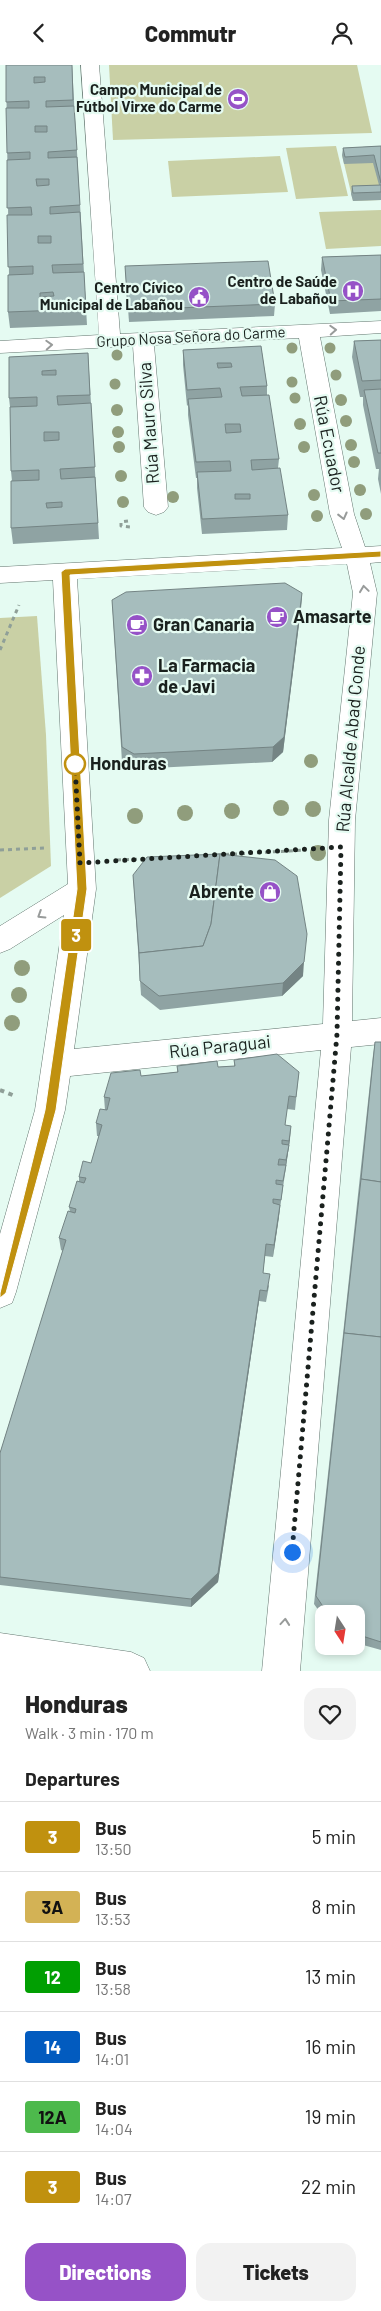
<!DOCTYPE html>
<html lang="en">
<head>
<meta charset="utf-8">
<style>
	:root { --surface:#fff; --page:#f2f2f2; --text:#222; --muted:#767676; --line:#e0e0e0; --accent:#9652c7 }
	body { margin:0; font-family:Barlow,sans-serif; background:var(--page); color:var(--text); height:100vh; display:flex; flex-direction:column; font-size:19px; white-space:nowrap }
	* { box-sizing:border-box; margin:0 }
	p { font-size:16px; color:var(--muted) }
	.icon { flex:none; width:28px; height:28px; fill:none; stroke:currentColor; stroke-width:2; stroke-linecap:round; stroke-linejoin:round }
	.map { position:relative; height:1606px; overflow:hidden }
	.sheet { display:flex; flex-direction:column; background:var(--surface); flex:1 }
	.sheet>* { flex:none }
	.badge { padding:0 10px; border-radius:4px; font-size:18px; line-height:32px }
	.needle { width:32px; rotate:168deg }
	.fabs { position:absolute; left:315px; top:1540px; display:grid; gap:10px }
	.fabs a { display:grid; place-items:center; width:50px; height:50px; border-radius:10px; background:var(--surface); box-shadow:0 2px 8px #0003; font-size:25px }
	.you { position:absolute; width:25px; height:25px; margin:-12px; border:4px solid #fff; border-radius:50%; background:#1a73e8; box-shadow:0 0 0 8px #1a73e833 }
	.map>.badge { position:absolute; translate:-50% -50%; box-shadow:0 0 0 2px #fff }
	h2 { padding:0 25px; font-size:19px; line-height:45px }
	.round { display:grid; place-items:center; flex:none; width:52px; height:52px; border-radius:15px; background:var(--page) }
	.head { display:flex; align-items:center; justify-content:space-between; height:85px; padding:0 25px }
	h1 { font-size:24px; font-weight:800; line-height:38px }
	.action { display:flex; gap:10px; margin-top:auto; padding:10px 25px }
	.action a { flex:1; height:58px; border-radius:15px; background:var(--accent); color:#fff; font-size:20px; font-weight:800; line-height:58px; text-align:center }
	.action a+a { background:var(--page); color:var(--text) }
	ul { padding:0; list-style:none }
	li { display:flex; align-items:center; gap:15px; height:70px; padding:0 25px; border-top:1px solid var(--line) }
	li div { flex:1 }
	li b { display:block; font-size:19px }
	li em { font-style:normal }
	li .badge { min-width:55px; font-weight:700; text-align:center }
	header { display:flex; justify-content:space-between; align-items:center; height:65px; padding:0 25px; background:var(--surface); font-size:22px; font-weight:800 }
	.map>svg:first-child { display:block }
	.green { fill:#c9d0a5 }
	.lines { fill:none; stroke-linecap:round; stroke-linejoin:round }
	.street-casing { stroke:#63766f; stroke-width:1 }
	.path-far1 { stroke:#8f9f98; stroke-width:3; stroke-dasharray:4 4; stroke-linecap:butt }
	.path { stroke:#8f9f98; stroke-width:4; stroke-dasharray:4.5 4.5; stroke-linecap:butt }
	.street { fill:#fff; fill-rule:evenodd }
	.tree { fill:#909d7c }
	.wall { fill:#8fa3a3 }
	.shaded-wall { fill:#748484 }
	.building { fill:#a6bdbd; stroke:#748484; fill-rule:evenodd }
	.oneway { stroke:#989b9a }
	.line { fill:#c0910f; stroke:#fff }
	.walk { stroke:#1a211e; stroke-width:5; stroke-dasharray:0 9 }
	.stop-dot { fill:#fff; stroke:#c0910f; stroke-width:2.5 }
	.labels { text-anchor:middle; stroke-width:4.5; stroke-linejoin:round; paint-order:stroke }
	.far-poi-label { font-size:15px; font-weight:bold; fill:#1a211e; stroke:#e5fbf2; text-anchor:end }
	.far-street-label { font-size:15px; fill:#1a211e; stroke:#e5fbf2 }
	.street-label { font-size:18px; fill:#1a211e; stroke:#e5fbf2 }
	.poi-label { font-size:18px; font-weight:bold; fill:#1a211e; stroke:#e5fbf2; text-anchor:start }
	.stop-label { font-size:18px; font-weight:bold; fill:#1a211e; stroke:#e5fbf2; text-anchor:start }
</style>
</head>
<body>
<header><svg class="icon" aria-label="back" viewBox="0 0 24 24"><path d="M15 5l-7 7 7 7"/></svg>Commutr<svg class="icon" aria-label="person" viewBox="0 0 24 24"><circle cx="12" cy="8" r="4"/><path d="M4 21q1-7 8-7t8 7"/></svg></header>
<div class="map">
<svg width="381" height="1606" viewBox="0 0 381 1606">
	<rect width="100%" height="100%" fill="#e5fbf2"/>
	<g class="green">
		<polygon points="109,0 357,0 372,68 113,75"/>
		<polygon points="336,81 348,131 296,134 286,83"/>
		<polygon points="381,89 381,135 353,136 342,90"/>
		<polygon points="280,91 288,127 172,132 168,96"/>
		<polygon points="381,145 381,181 326,184 319,147"/>
		<polygon points="37,551 46,670 51,801 0,833 0,553"/>
	</g>
	<g class="lines">
		<g class="street-casing">
			<g id="street">
				<path d="M81,0H99L120,269L381,256V268L320,272L354,449L365,482L381,481V497L370,498L377,528L355,755L352,956L381,953V979L351,982L300,1606H262L321,985L70,1011L65,1045L16,1227L12,1238L0,1243V1169L35,1045L64,850L10,884L0,888V861L68,819L53,515L0,518V502L342,483L330,449L299,273L154,280L168,442L164,447L156,450L148,447L144,442L133,281L0,288V276L99,270ZM347,499L353,528L329,755L323,959L74,984L96,824L77,514Z"/>
				<polygon points="0,1568 131,1587 144,1593 150,1606 0,1606"/>
			</g>
		</g>
		<g class="path-far1">
			<polyline points="128,456 121,457 121,461 131,462"/>
			<polyline points="0,585 19,540"/>
			<polyline points="0,785 44,783"/>
			<polyline points="217,790 306,785"/>
			<polyline points="117,795 148,794"/>
		</g>
		<polyline class="path" points="0,1025 15,1031"/>
		<use href="#street" class="street"/>
	</g>
	<g class="tree">
		<circle cx="292" cy="283" r="5.5"/>
		<circle cx="330" cy="283" r="5.5"/>
		<circle cx="117" cy="290" r="5.5"/>
		<circle cx="336" cy="310" r="5.5"/>
		<circle cx="292" cy="317" r="5.5"/>
		<circle cx="115" cy="319" r="5.5"/>
		<circle cx="295" cy="333" r="5.5"/>
		<circle cx="341" cy="335" r="6"/>
		<circle cx="117" cy="345" r="6"/>
		<circle cx="346" cy="356" r="6"/>
		<circle cx="300" cy="359" r="6"/>
		<circle cx="118" cy="367" r="6"/>
		<circle cx="351" cy="380" r="6"/>
		<circle cx="119" cy="382" r="6"/>
		<circle cx="304" cy="382" r="6"/>
		<circle cx="354" cy="397" r="6"/>
		<circle cx="121" cy="411" r="6"/>
		<circle cx="360" cy="425" r="6"/>
		<circle cx="314" cy="430" r="6"/>
		<circle cx="173" cy="432" r="6"/>
		<circle cx="123" cy="437" r="6"/>
		<circle cx="366" cy="449" r="6"/>
		<circle cx="317" cy="451" r="6"/>
		<circle cx="311" cy="696" r="7"/>
		<circle cx="281" cy="743" r="8"/>
		<circle cx="313" cy="744" r="8"/>
		<circle cx="232" cy="746" r="8"/>
		<circle cx="185" cy="748" r="8"/>
		<circle cx="135" cy="751" r="8"/>
		<circle cx="318" cy="788" r="8"/>
		<circle cx="22" cy="903" r="8"/>
		<circle cx="19" cy="930" r="8"/>
		<circle cx="12" cy="958" r="8"/>
	</g>
	<g class="wall">
		<polygon points="6,0 72,0 87,260 10,263 8,247 9,210"/>
		<polygon points="381,81 381,135 353,136 351,129 352,121 379,120 373,98 344,99 342,90 343,83"/>
		<polygon points="381,190 381,246 330,249 321,205 322,192"/>
		<polygon points="125,201 275,239 274,251 129,257"/>
		<polygon points="381,275 381,429 378,414 379,404 376,404 363,340 363,332 360,332 352,292 354,276"/>
		<polygon points="261,281 267,321 267,330 279,394 278,403 288,450 287,465 202,469 197,423 197,413 196,413 188,350 188,340 187,341 183,300 183,285"/>
		<polygon points="88,288 99,474 13,479 11,463 12,416 11,406 10,342 9,333 9,292"/>
		<polygon points="302,528 301,543 283,687 272,697 135,704 122,697 112,535"/>
		<polygon points="133,810 303,911 282,931 160,945 141,930"/>
		<polygon points="375,977 381,977 381,1585 356,1578 356,1549 324,1549 324,1553 314,1539 373,990"/>
		<polygon points="234,995 299,1007 295,1045 287,1044 285,1060 290,1074 273,1192 265,1191 263,1208 269,1221 266,1237 259,1236 218,1517 191,1542 0,1520 0,1388 63,1186 61,1185 59,1173 70,1147 69,1142 79,1116 79,1112 91,1098 99,1071 97,1071 96,1058 105,1045 104,1032 141,1011 177,1007 177,1001 218,1002 234,1001"/>
	</g>
	<g class="shaded-wall">
		<polygon points="302,528 301,543 283,687 272,697 273,682"/>
		<polygon points="304,897 303,911 282,931 283,918"/>
		<polygon points="291,1061 290,1074 285,1108 286,1095"/>
		<polygon points="280,1140 279,1152 273,1192 274,1180"/>
		<polygon points="260,1225 259,1236 218,1517 191,1542 191,1534"/>
	</g>
	<g class="building">
		<path d="M6,0H72L73,35L46,36V42L74,41L77,85L48,87V93L77,92L80,140L50,142V149L80,147L83,199L52,200L53,208L84,207L86,244L8,247V210L33,209V201L8,202L7,150H32L31,142L7,143V95L30,94V87L7,88L6,43H29V36L6,37ZM34,12H45V17L34,18ZM35,61H47V67H35ZM36,114H49V120L37,121ZM38,171H51V178H38ZM53,227L54,231L40,232V228Z"/>
		<polygon points="381,81 381,118 374,90 345,92 343,83"/>
		<polygon points="381,120 381,127 353,128 352,121"/>
		<polygon points="381,190 381,234 331,236 322,192"/>
		<polygon points="268,196 275,239 128,245 125,201"/>
		<polygon points="381,275 381,315 362,316 354,276"/>
		<path d="M261,281L267,321L240,322L242,331L269,330L279,394L251,395L252,405L280,403L288,450L202,454L197,407L231,406L230,396L196,397L188,334L222,332L220,323L187,325L183,285ZM217,298H231L232,302L218,303ZM225,359H240L241,367L226,368ZM235,429H250V434H235Z"/>
		<path d="M88,288L90,330L57,331L58,340L91,338L95,402L60,404L61,414L95,412L98,458L11,463V416L39,415V405L11,406L10,342L37,341V332L9,333V292ZM56,305V310H42V306ZM44,367H59V375L44,376ZM62,437V442L47,443L46,438Z"/>
		<polygon points="381,324 381,388 378,388 364,325"/>
		<polygon points="285,518 302,528 284,672 273,682 134,689 122,682 112,535 126,527"/>
		<polygon points="220,789 211,859 203,881 139,888 133,810 147,792"/>
		<polygon points="220,789 275,795 297,811 307,869 304,897 283,918 159,931 140,916 139,888 203,881 211,859"/>
		<polygon points="375,977 381,977 381,1117 361,1114"/>
		<polygon points="277,989 299,1007 296,1032 289,1031 285,1060 291,1061 289,1076 282,1075 282,1079 289,1080 286,1095 279,1094 278,1100 286,1100 283,1116 276,1115 276,1119 283,1120 281,1135 273,1134 273,1138 280,1140 274,1180 266,1179 263,1208 270,1209 267,1226 260,1225 218,1508 191,1534 0,1512 0,1388 66,1175 59,1173 68,1146 75,1148 76,1144 69,1142 77,1116 84,1118 86,1113 79,1112 83,1096 91,1098 102,1060 96,1058 100,1044 107,1045 110,1033 104,1032 111,1008 140,1005 141,1011 178,1007 177,1001 217,996 218,1002 235,1001 234,995"/>
		<polygon points="361,1114 381,1117 381,1272 344,1268"/>
		<polygon points="344,1268 381,1272 381,1577 356,1569 356,1549 328,1549 316,1531"/>
	</g>
	<defs><path id="oneway-chevron" d="M-2-3.5L2.5 0L-2 3.5" fill="none" stroke-width="1.6" stroke-linecap="round" stroke-linejoin="round" transform="scale(1.25)"/></defs>
	<g class="oneway">
		<use href="#oneway-chevron" transform="translate(333 265) rotate(-3)"/>
		<use href="#oneway-chevron" transform="translate(49 280) rotate(-3)"/>
		<use href="#oneway-chevron" transform="translate(343 451) rotate(76)"/>
		<use href="#oneway-chevron" transform="translate(364 524) rotate(-98)"/>
		<use href="#oneway-chevron" transform="translate(41 850) rotate(148)"/>
		<use href="#oneway-chevron" transform="translate(285 1557) rotate(-85)"/>
	</g>
	<polygon class="line" points="381,486 381,492 70,510 87,824 56,1045 6,1228 0,1233 0,1228 45,1045 77,824 61,507 65,504"/>
	<g class="lines">
		<polyline class="walk" points="75,699 80,798 341,782 337,969 292,1487"/>
	</g>
	<defs>
		<g id="stadium-disc" transform="scale(1.125)"><circle r="9.5" fill="#9652c7" stroke="#e5fbf2"/><path d="M0-5a6.5 5 0 1 0 0 10a6.5 5 0 1 0 0-10ZM-3.5-1.8h7v3.6h-7Z" fill="#fff"/></g>
		<g id="hospital-disc" transform="scale(1.125)"><circle r="9.5" fill="#9652c7" stroke="#e5fbf2"/><path d="M-5-5h3v3.5h4V-5h3V5h-3V1.5h-4V5h-3Z" fill="#fff"/></g>
		<g id="civic-disc" transform="scale(1.125)"><circle r="9.5" fill="#9652c7" stroke="#e5fbf2"/><path d="M-.6-6.5H3V-4.5H.6V-3L4-1V1h2V6H-6V1h2V-1L-.6-3ZM-1.2 2.5V6h2.4V2.5Z" fill="#fff"/></g>
		<g id="cafe-disc" transform="scale(1.125)"><circle r="9.5" fill="#9652c7" stroke="#e5fbf2"/><path d="M-5.5-4.5H6V0H3Q3 3.5 0 3.5H-2.5Q-5.5 3.5-5.5 0ZM3-3.2v2h1.7v-2ZM-6 4.5H4V6H-6Z" fill="#fff"/></g>
		<g id="pharmacy-disc" transform="scale(1.125)"><circle r="9.5" fill="#9652c7" stroke="#e5fbf2"/><path d="M-2-6h4v4h4v4h-4v4h-4v-4h-4v-4h4Z" fill="#fff"/></g>
		<g id="shop-disc" transform="scale(1.125)"><circle r="9.5" fill="#9652c7" stroke="#e5fbf2"/><path d="M-5-2.5h2.3a2.7 3.5 0 0 1 5.4 0H5L5.5 6h-11ZM-1.5-2.5h3a1.5 2.3 0 0 0-3 0Z" fill="#fff"/></g>
	</defs>
	<g fill-rule="evenodd">
		<use href="#stadium-disc" x="238" y="34"/>
		<use href="#hospital-disc" x="353" y="226"/>
		<use href="#civic-disc" x="199" y="232"/>
		<use href="#cafe-disc" x="277" y="552"/>
		<use href="#cafe-disc" x="137" y="560"/>
		<use href="#pharmacy-disc" x="142" y="611"/>
		<use href="#shop-disc" x="270" y="827"/>
	</g>
	<circle class="stop-dot" cx="75" cy="699" r="10"/>
	<g class="labels">
		<g class="far-poi-label">
			<text x="222" y="30">Campo Municipal de<tspan x="222" dy="17">Fútbol Virxe do Carme</tspan></text>
			<text x="337" y="222">Centro de Saúde<tspan x="337" dy="17">de Labañou</tspan></text>
			<text x="183" y="228">Centro Cívico<tspan x="183" dy="17">Municipal de Labañou</tspan></text>
		</g>
		<g class="far-street-label">
			<text transform="translate(191 272) rotate(-3)" y="5">Grupo Nosa Señora do Carme</text>
		</g>
		<g class="street-label">
			<text transform="translate(149 358) rotate(-94)" y="6">Rúa Mauro Silva</text>
			<text transform="translate(329 379) rotate(79)" y="6">Rúa Ecuador</text>
			<text transform="translate(351 674) rotate(-85)" y="6">Rúa Alcalde Abad Conde</text>
			<text transform="translate(220 982) rotate(-6)" y="6">Rúa Paraguai</text>
		</g>
		<g class="poi-label">
			<text x="293" y="558">Amasarte</text>
			<text x="153" y="566">Gran Canaria</text>
			<text x="158" y="607">La Farmacia<tspan x="158" dy="21">de Javi</tspan></text>
			<text x="254" y="833" text-anchor="end">Abrente</text>
		</g>
		<g class="stop-label">
			<text x="90" y="705">Honduras</text>
		</g>
	</g>
</svg>
<div class="fabs">
<a><svg class="needle" viewBox="-14 -14 28 28"><path d="M0-13l5 13h-10z" fill="#e53935"/><path d="M0 13l5-13h-10z" fill="#767676"/></svg></a>
</div>
<div class="you" style="left:292px;top:1487px"></div>
<b class="badge" style="left:76px;top:870px;background:#c0910f;color:#fff">3</b>
</div>
<section class="sheet">
<div class="head"><div><h1>Honduras</h1><p>Walk · 3 min · 170 m</p></div><a class="round"><svg class="icon" aria-label="heart" viewBox="0 0 24 24"><path d="M12 20l-8-8c-3-5 5-10 8-4 3-6 11-1 8 4z"/></svg></a></div>
<h2>Departures</h2>
<ul>
<li><span class="badge" style="background:#c0910f;color:#fff">3</span><div><b>Bus</b><p>13:50</p></div><em>5 min</em></li>
<li><span class="badge" style="background:#d3b255;color:#111">3A</span><div><b>Bus</b><p>13:53</p></div><em>8 min</em></li>
<li><span class="badge" style="background:#019f02;color:#fff">12</span><div><b>Bus</b><p>13:58</p></div><em>13 min</em></li>
<li><span class="badge" style="background:#025bbf;color:#fff">14</span><div><b>Bus</b><p>14:01</p></div><em>16 min</em></li>
<li><span class="badge" style="background:#4db94c;color:#111">12A</span><div><b>Bus</b><p>14:04</p></div><em>19 min</em></li>
<li><span class="badge" style="background:#c0910f;color:#fff">3</span><div><b>Bus</b><p>14:07</p></div><em>22 min</em></li>
</ul>
<div class="action"><a>Directions</a><a>Tickets</a></div>
</section>
</body>
</html>
